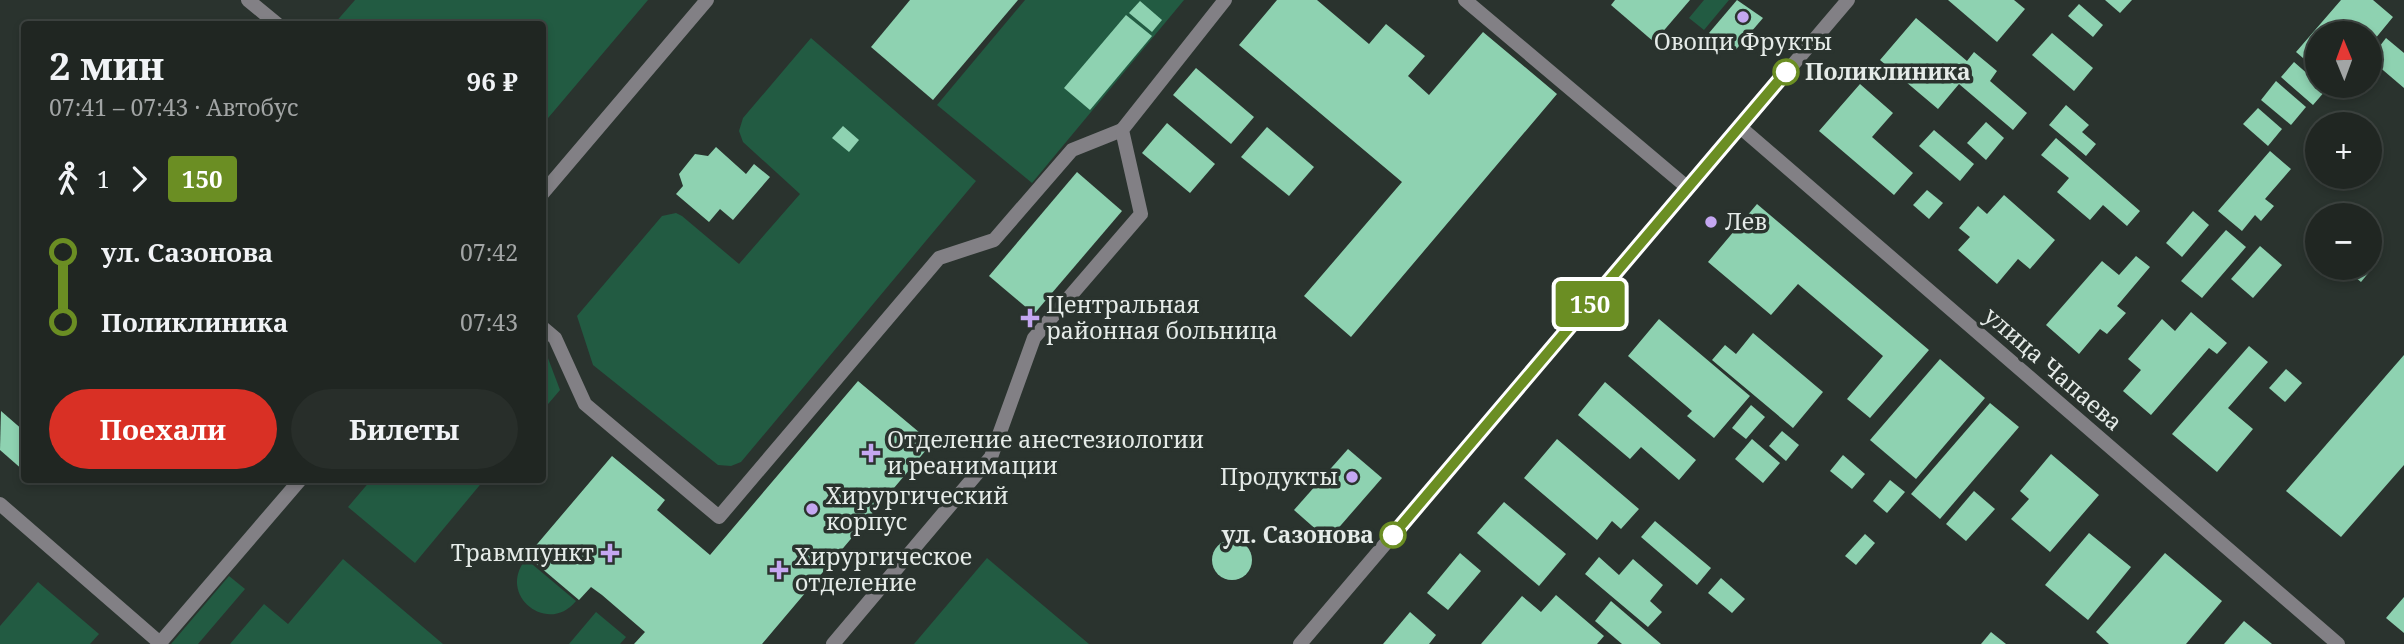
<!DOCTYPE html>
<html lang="ru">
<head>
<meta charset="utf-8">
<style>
	:root { --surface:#202622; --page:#282e2a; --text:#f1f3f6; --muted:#a2a5a5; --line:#3d4340; --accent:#d93025 }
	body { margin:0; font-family:"Noto Serif",serif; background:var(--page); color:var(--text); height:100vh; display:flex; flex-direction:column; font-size:26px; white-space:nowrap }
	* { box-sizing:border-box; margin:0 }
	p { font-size:23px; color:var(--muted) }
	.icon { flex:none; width:38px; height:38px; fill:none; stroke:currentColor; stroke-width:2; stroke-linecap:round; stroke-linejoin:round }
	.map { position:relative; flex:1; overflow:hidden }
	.panel { position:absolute; left:21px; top:21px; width:525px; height:462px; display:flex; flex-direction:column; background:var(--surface); border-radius:7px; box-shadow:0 4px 10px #0003,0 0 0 2px var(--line) }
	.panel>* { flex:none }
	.badge { padding:0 14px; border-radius:5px; font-size:24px; line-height:46px }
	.needle { width:46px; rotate:359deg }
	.fabs { position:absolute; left:2305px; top:21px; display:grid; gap:14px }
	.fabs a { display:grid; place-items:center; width:77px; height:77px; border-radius:50%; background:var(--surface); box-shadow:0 4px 10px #0003,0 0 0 2px var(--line); font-size:35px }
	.map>.badge { position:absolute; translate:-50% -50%; box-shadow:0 0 0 4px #fff }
	.legs { display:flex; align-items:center; gap:10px; height:77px; padding:0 28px; font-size:23px }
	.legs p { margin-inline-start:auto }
	.summary { display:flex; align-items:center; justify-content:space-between; height:119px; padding:0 28px }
	h1 { font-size:38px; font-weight:700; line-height:52px }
	.action { display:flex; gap:14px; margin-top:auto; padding:14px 28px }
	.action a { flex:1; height:80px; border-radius:42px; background:var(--accent); color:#fff; font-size:28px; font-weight:700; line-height:80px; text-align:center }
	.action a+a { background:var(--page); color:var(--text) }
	ul { padding:0 28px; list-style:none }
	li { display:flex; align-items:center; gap:24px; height:70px; font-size:26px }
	li i { display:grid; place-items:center; width:10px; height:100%; margin:0 9px; background:currentColor }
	li i::after { content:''; width:18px; height:18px; margin:-9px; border:5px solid; border-radius:50%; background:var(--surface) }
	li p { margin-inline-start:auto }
	li:first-child i { background:linear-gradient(#0000 50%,currentColor 0) }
	li:last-child i { background:linear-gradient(currentColor 50%,#0000 0) }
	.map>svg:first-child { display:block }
	.green { fill:#225b42 }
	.building { fill:#8ed2b1 }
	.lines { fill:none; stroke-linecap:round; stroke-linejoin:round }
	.service { stroke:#828085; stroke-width:14 }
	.minor { stroke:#828085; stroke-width:14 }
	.tertiary { stroke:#828085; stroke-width:14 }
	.line-1-casing { stroke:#fff; stroke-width:16 }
	.line-1 { stroke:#6b8e23; stroke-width:10 }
	.poi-dot { fill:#c4a7f1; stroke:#2a332e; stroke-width:2.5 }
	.stop-1-dot { fill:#fff; stroke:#6b8e23; stroke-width:3.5 }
	.labels { text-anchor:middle; stroke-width:7; stroke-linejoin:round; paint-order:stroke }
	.poi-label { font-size:23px; fill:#e5ebe8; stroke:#2a332e; text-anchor:start }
	.stop-label { font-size:23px; font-weight:bold; fill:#e5ebe8; stroke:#2a332e; text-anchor:start }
	.street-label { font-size:23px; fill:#e5ebe8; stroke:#2a332e }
</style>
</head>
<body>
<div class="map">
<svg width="2404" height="644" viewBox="0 0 2404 644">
	<rect width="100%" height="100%" fill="#2a332e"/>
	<g class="green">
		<polygon points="355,0 648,0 543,124 542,24 334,24"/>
		<polygon points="1025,0 1184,0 1032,183 937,105"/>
		<polygon points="1704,0 1729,0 1704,30 1689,18"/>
		<polygon points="811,38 976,181 741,462 731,466 718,465 593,365 577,316 662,216 676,213 682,216 739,264 800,194 743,142 739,131 743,118"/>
		<polygon points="543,345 560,390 543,410 542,410"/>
		<polygon points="371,480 484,480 415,563 348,507"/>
		<polygon points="987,558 1089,644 914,644"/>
		<polygon points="343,559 443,644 230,644 264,604 288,624"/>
		<path d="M526,559L576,601C548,636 496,595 526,559Z"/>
		<polygon points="229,576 245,589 198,644 171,644"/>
		<polygon points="38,582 99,634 90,644 0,644 0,626"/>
		<polygon points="596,612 626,637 620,644 569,644"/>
	</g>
	<g class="building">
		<polygon points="910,0 1018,0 933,100 871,47"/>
		<polygon points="1277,0 1317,0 1369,44 1386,24 1425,56 1408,76 1429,95 1483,32 1557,94 1351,337 1304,296 1402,182 1239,45"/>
		<polygon points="1615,0 1690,0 1654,42 1611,5"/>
		<polygon points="1737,0 1763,18 1733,53 1709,33"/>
		<polygon points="1948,0 2014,0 2025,9 1997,42"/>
		<polygon points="2105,0 2132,0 2120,13"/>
		<polygon points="2341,0 2373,0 2393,17 2370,45 2370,33 2317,33 2317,70 2296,52"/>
		<polygon points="1140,1 1162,20 1152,32 1129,13"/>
		<polygon points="2079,4 2103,25 2093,37 2068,16"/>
		<polygon points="1126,15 1152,36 1090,110 1064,88"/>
		<polygon points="1916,18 1967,61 1974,52 1997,71 1990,81 2027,113 2013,130 1959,84 1938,109 1880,60"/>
		<polygon points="2052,33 2093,68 2074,91 2032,55"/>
		<polygon points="2386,38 2404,53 2404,88 2370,59"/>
		<polygon points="2294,62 2317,82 2317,86 2326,90 2313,105 2281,77"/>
		<polygon points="1196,68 1254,117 1231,144 1173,95"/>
		<polygon points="2276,81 2306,107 2291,125 2261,100"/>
		<polygon points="1860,84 1893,113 1872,137 1913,173 1894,195 1819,131"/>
		<polygon points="2066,105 2089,125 2082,132 2096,144 2086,156 2049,125"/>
		<polygon points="2258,108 2282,129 2268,146 2243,124"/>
		<polygon points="1986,122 2004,138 1986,160 1967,143"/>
		<polygon points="1167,123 1215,164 1190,193 1142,153"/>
		<polygon points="843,126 859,140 849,152 832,138"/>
		<polygon points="1267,127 1314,167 1289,196 1241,157"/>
		<polygon points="1934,130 1974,164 1960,181 1919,146"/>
		<polygon points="2056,138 2140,211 2127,226 2103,205 2090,220 2057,192 2069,178 2041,155"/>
		<polygon points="716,147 746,174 754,164 770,177 733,220 720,209 709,222 676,194 683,186 679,174 695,154 708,156"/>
		<polygon points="2270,151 2291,169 2265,199 2274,206 2261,221 2255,215 2242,231 2218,211"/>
		<polygon points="1077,172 1122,211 1034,314 989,276"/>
		<polygon points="1927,190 1943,203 1929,219 1913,205"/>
		<polygon points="2004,195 2055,240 2030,269 2018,259 1997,284 1958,250 1970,237 1959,228 1978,206 1987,214"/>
		<polygon points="1757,204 1929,350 1870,418 1847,399 1883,356 1798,284 1771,315 1708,262"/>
		<polygon points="2193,211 2209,225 2182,257 2166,243"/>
		<polygon points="2226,230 2246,247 2202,298 2181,281"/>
		<polygon points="2260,246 2282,265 2253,298 2231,279"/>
		<polygon points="2370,252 2379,260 2361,282 2344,268 2370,268"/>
		<polygon points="2136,256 2150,267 2117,306 2126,313 2107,334 2100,329 2079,354 2046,325 2102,261 2119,275"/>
		<polygon points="2191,312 2227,343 2217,354 2209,348 2151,415 2123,391 2141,370 2128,359 2162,319 2175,331"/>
		<polygon points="1659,319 1750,396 1714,438 1687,416 1692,411 1628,356"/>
		<polygon points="1753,333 1823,392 1793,428 1712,360 1725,345 1736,354"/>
		<polygon points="2249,346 2268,362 2228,408 2253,429 2217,472 2172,434"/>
		<polygon points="2404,355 2404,465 2341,537 2286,491"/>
		<polygon points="1940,359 1985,398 1916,479 1870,440"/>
		<polygon points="2286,369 2302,383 2285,402 2269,388"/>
		<polygon points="858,381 932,443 762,644 634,644 645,632 602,595 591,587 579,600 527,556 612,456 665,500 657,510 710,555"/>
		<polygon points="1605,382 1696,460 1679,480 1641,447 1630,459 1578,415"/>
		<polygon points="1990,403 2019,427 1940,519 1911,494"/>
		<polygon points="1751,405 1765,417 1746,439 1732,428"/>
		<polygon points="1,411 24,431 24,471 0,450"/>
		<polygon points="1782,431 1799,445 1786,461 1769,446"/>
		<polygon points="1557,439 1639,509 1621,529 1612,521 1597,540 1524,478"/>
		<polygon points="1752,439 1780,463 1763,483 1735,459"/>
		<polygon points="1348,449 1382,478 1328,540 1294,510"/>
		<polygon points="2051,454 2099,495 2050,552 2011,519 2029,499 2020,491"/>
		<polygon points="1843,455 1865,474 1852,489 1830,471"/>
		<polygon points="1890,480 1905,492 1887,513 1873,501"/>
		<polygon points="1974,491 1995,509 1966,541 1946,524"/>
		<polygon points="1504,502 1566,554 1539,586 1477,533"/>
		<polygon points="1655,521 1711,568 1697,585 1641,537"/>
		<polygon points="2089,533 2131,567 2088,620 2045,585"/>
		<polygon points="1865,534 1875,543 1856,565 1845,556"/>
		<circle cx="1232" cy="560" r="20"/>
		<polygon points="1460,553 1481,571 1448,610 1427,593"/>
		<polygon points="2165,553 2222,601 2186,644 2109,644 2096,632"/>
		<polygon points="1599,557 1619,575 1633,559 1663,585 1650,601 1662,612 1648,627 1585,574"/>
		<polygon points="1721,578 1745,599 1732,613 1708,593"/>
		<polygon points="1556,595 1604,636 1597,644 1481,644 1522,596 1541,612"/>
		<polygon points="2404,597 2404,633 2386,618"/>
		<polygon points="1611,601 1661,644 1622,644 1595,621"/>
		<polygon points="1410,612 1436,635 1429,644 1383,644"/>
		<polygon points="2244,621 2272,644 2224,644"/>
		<polygon points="1991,632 2006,644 1981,644"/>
	</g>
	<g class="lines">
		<g class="service">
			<polyline points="248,0 277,24"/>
			<polyline points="1465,0 1688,188"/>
			<polyline points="542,327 555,338 585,404 719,517 939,258 994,240 1072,150 1122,130"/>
			<polyline points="0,504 160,643"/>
			<polyline points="833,644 991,457 1034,338 1141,214 1122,130 1225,0"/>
		</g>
		<g class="minor">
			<polyline points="1740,127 2338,644"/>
			<polyline points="542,194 707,0"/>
			<polyline points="159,644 300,480"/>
		</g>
		<polyline class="tertiary" points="1300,644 1848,0"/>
	</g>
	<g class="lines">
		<g class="line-1-casing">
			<polyline id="line-1" points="1393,535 1786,72"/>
		</g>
		<use href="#line-1" class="line-1"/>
	</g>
	<g class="poi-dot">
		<circle cx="1743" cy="17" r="7"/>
		<circle cx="1711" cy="222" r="7"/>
		<path d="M1026.5 307.5h7v7h7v7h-7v7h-7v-7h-7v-7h7z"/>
		<path d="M867.5 442.5h7v7h7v7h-7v7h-7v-7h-7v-7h7z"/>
		<circle cx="1352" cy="477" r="7"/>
		<circle cx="812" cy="509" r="7"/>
		<path d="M606.5 542.5h7v7h7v7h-7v7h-7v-7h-7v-7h7z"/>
		<path d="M775.5 559.5h7v7h7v7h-7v7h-7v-7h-7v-7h7z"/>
	</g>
	<g class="stop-1-dot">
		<circle cx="1786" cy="72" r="12"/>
		<circle cx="1393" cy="535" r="12"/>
	</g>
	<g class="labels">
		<g class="poi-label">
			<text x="1743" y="50" text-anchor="middle">Овощи Фрукты</text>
			<text x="1725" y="230">Лев</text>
			<text x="1046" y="313">Центральная<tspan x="1046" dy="26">районная больница</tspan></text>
			<text x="887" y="448">Отделение анестезиологии<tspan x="887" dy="26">и реанимации</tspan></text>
			<text x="1338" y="485" text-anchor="end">Продукты</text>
			<text x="826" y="504">Хирургический<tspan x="826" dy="26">корпус</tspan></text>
			<text x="594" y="561" text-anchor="end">Травмпункт</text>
			<text x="795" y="565">Хирургическое<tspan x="795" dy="26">отделение</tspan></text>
		</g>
		<g class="stop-label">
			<text x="1805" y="80">Поликлиника</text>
			<text x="1374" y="543" text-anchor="end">ул. Сазонова</text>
		</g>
		<g class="street-label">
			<text transform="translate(2053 369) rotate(41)" y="8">улица Чапаева</text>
		</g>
	</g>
</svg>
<div class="fabs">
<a><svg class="needle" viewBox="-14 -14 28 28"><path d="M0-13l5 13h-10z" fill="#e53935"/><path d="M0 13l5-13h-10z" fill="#a2a5a5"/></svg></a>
<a>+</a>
<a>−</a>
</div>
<b class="badge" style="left:1590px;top:304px;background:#6b8e23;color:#fff">150</b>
<section class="panel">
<div class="summary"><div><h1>2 мин</h1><p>07:41 – 07:43 · Автобус</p></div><b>96 ₽</b></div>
<div class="legs"><svg class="icon" aria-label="walk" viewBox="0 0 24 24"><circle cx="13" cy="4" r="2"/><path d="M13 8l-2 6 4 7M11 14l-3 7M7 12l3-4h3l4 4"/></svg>1<svg class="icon" aria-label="forward" viewBox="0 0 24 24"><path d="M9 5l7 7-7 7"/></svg><b class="badge" style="background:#6b8e23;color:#fff">150</b></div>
<ul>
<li><i style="color:#6b8e23"></i><b>ул. Сазонова</b><p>07:42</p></li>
<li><i style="color:#6b8e23"></i><b>Поликлиника</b><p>07:43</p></li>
</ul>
<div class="action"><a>Поехали</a><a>Билеты</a></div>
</section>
</div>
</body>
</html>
